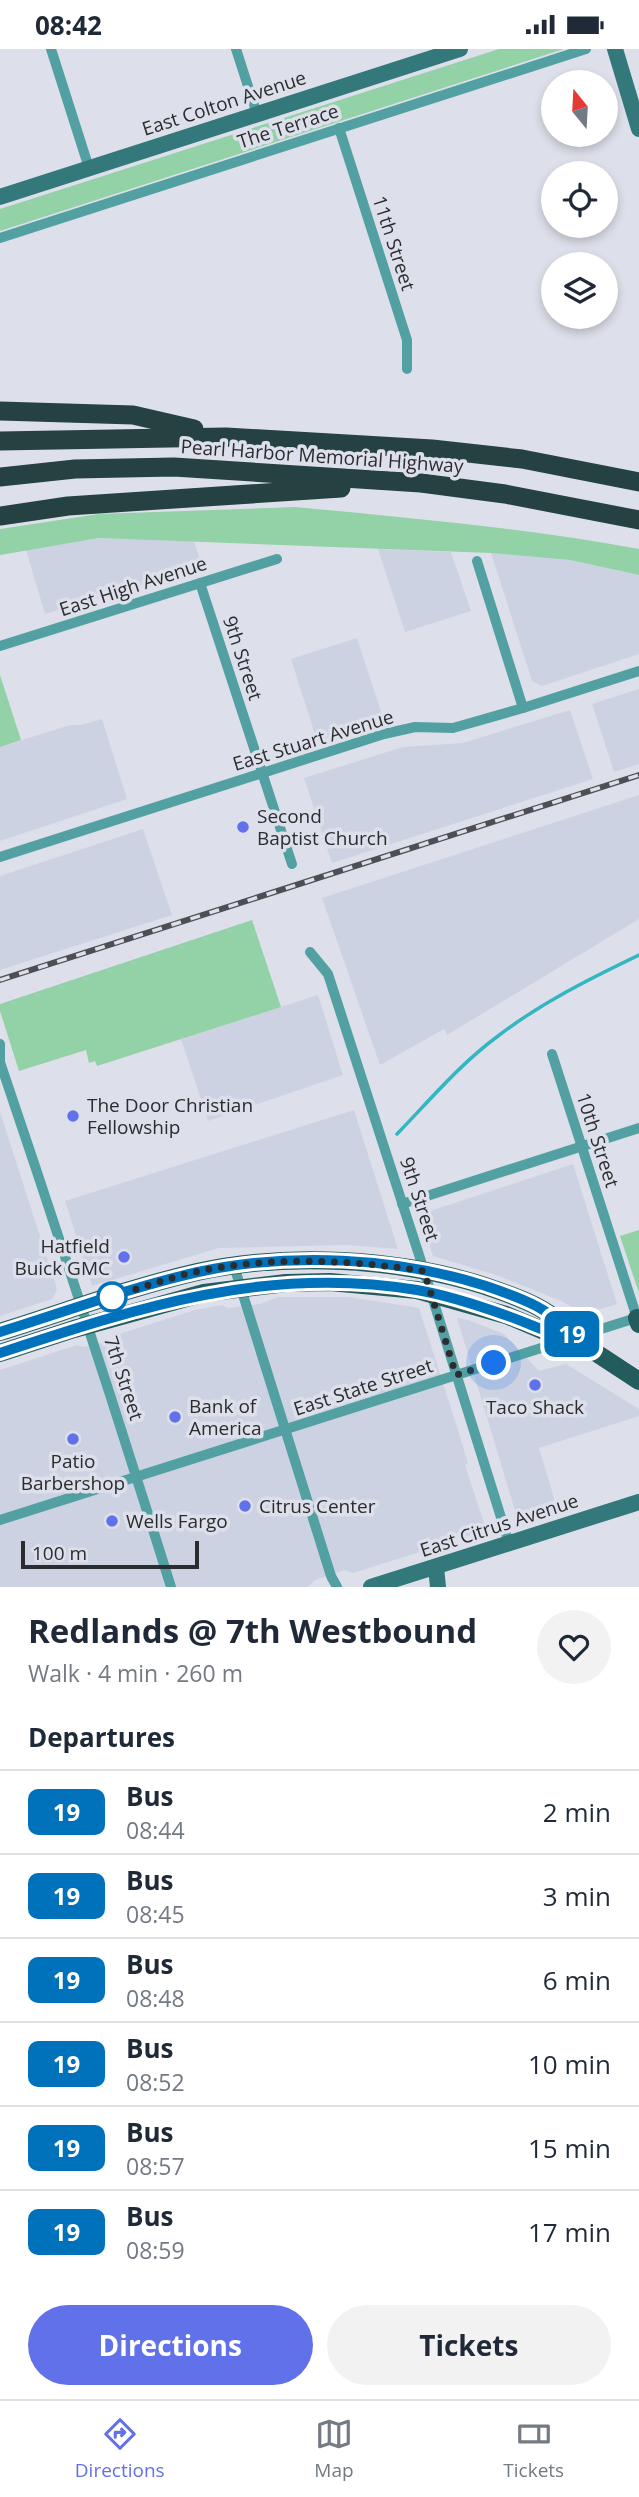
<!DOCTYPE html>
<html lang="en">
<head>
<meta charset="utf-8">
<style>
	:root { --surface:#fff; --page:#f2f2f3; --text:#1f2937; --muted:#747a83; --line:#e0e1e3; --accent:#6171e9 }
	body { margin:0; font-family:"Open Sans",sans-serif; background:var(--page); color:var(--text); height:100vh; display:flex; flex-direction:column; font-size:26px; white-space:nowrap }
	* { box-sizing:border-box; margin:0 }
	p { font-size:23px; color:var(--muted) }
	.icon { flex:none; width:38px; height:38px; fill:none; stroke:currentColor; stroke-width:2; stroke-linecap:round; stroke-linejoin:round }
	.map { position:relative; height:1538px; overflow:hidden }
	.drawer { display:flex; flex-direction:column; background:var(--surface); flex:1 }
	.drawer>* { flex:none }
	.badge { padding:0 14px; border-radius:10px; font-size:24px; line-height:46px }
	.needle { width:46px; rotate:342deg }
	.fabs { position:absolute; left:541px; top:21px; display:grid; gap:14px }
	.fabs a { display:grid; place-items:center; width:77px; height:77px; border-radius:50%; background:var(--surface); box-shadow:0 4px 10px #0003; font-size:35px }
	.scale { position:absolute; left:21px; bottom:18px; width:178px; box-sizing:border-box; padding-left:7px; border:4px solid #2b2c2f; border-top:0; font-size:19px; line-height:24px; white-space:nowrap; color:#2b2c2f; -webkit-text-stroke:5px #dde0ea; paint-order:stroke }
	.you { position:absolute; width:35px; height:35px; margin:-18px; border:5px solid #fff; border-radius:50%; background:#1a73e8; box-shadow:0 0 0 10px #1a73e833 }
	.map>.badge { position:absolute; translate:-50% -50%; box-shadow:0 0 0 4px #fff }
	h2 { padding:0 28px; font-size:26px; line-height:63px }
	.round { display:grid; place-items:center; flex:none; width:74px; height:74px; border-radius:37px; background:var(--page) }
	.headline { display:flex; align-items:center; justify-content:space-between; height:119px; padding:0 28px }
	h1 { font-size:33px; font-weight:700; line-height:52px }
	.primary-button { display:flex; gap:14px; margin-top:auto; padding:14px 28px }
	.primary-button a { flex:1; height:80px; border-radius:42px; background:var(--accent); color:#fff; font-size:28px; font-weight:700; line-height:80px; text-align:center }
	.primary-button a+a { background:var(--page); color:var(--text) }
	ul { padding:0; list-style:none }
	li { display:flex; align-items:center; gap:21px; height:84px; padding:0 28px; border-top:2px solid var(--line) }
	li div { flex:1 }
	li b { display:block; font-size:26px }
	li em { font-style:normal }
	li .badge { min-width:77px; font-weight:700; text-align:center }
	.status { display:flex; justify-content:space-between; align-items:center; height:49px; padding:0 35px; background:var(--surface); direction:ltr }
	.status svg { height:19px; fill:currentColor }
	.tab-bar { display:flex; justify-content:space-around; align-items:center; height:98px; border-top:2px solid var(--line); background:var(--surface); font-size:19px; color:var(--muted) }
	.tab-bar a { display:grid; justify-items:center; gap:4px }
	.tab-bar .active { color:var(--accent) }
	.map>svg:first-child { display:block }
	.built { fill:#cdd2e3 }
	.green { fill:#93d1a7 }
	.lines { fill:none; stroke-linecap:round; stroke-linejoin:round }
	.stream { stroke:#34b6c2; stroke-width:3.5 }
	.street { stroke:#53a0a2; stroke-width:10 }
	.secondary { stroke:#33787a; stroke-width:16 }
	.primary { stroke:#245b5d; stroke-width:18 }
	.highway { stroke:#254141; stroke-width:19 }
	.rail-casing { stroke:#4e4f54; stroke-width:6 }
	.rail { stroke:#dde0ea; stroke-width:3.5; stroke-dasharray:10; stroke-linecap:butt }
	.line-casing { stroke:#fff; stroke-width:16 }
	.line { stroke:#0072bc; stroke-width:10 }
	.walk { stroke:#2b2c2f; stroke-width:7; stroke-dasharray:0 12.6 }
	.poi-dot { fill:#6171e9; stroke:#dde0ea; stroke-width:2.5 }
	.stop-dot { fill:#fff; stroke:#0072bc; stroke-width:3.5 }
	.labels { text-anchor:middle; stroke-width:7; stroke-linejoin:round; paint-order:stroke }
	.street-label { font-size:19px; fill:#2b2c2f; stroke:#dde0ea }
	.poi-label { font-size:19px; fill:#2b2c2f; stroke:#dde0ea; text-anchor:start }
</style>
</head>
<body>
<div class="status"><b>08:42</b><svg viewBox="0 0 49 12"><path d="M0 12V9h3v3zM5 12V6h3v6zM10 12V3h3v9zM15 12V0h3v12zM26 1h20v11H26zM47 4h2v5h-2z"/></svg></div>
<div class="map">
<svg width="639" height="1538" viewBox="0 0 639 1538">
	<rect width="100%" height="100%" fill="#dde0ea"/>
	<g class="built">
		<polygon points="99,489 194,492 200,511 145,535 45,565 26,501"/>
		<polygon points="378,500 451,503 471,562 405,583"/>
		<polygon points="491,504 570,511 639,526 639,605 542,637 532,632"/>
		<polygon points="357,589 384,672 317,692 291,610"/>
		<polygon points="639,640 639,715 614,723 592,655"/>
		<polygon points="570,661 593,730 332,814 304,729 403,698 463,694"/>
		<polygon points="102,670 127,750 0,792 0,698 70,676 81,676"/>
		<polygon points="639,746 639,870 447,986 444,980 380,1016 322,849"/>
		<polygon points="143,780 172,866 0,921 0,827"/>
		<polygon points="318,946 343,1026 208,1072 181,990"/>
		<polygon points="354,1061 398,1200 346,1196 219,1199 92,1237 65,1152"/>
		<polygon points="0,1063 57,1240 52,1250 0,1267"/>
		<polygon points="573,1115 617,1255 585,1265 561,1252 496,1226 433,1207 422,1172 424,1164"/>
		<polygon points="278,1248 349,1248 419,1259 458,1381 468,1414 465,1416 485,1477 476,1484 439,1497 353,1524 345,1521 315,1531 308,1538 0,1538 0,1321 77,1296 83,1298 110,1292 113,1287 195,1261 222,1256 228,1259 260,1255"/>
		<polygon points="457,1269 468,1271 504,1285 539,1322 566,1315 639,1360 639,1367 539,1399 557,1459 526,1469 516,1465"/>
	</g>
	<g class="green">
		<polygon points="499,0 564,0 0,182 0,160"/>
		<path d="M295,458C410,469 525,479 639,500V526L570,511L491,504L99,489L0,506V480L99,465Z"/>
		<polygon points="0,626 21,691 0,698"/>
		<polygon points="252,871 281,958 97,1017 95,1012 89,1014 86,1001 19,1022 0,962 0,955"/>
		<polygon points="639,1181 639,1244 620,1187"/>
	</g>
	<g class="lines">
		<path class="stream" d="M397,1085C430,1051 460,1015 498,987C541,954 591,929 639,906"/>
		<g class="street">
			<polyline points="51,0 89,119"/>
			<polyline points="236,0 257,65"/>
			<polyline points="339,79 407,291 407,320"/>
			<polyline points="0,189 586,0"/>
			<polyline points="477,512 523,659"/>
			<polyline points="200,534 292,815"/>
			<polyline points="0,597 277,510"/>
			<polyline points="0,808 384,685 415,678 453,679 523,659 639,622"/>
			<polyline points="310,903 328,925 420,1209 509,1494"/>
			<polyline points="0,995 0,1013"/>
			<polyline points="552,1005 637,1269"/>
			<path d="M0,1013C59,1187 116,1362 171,1538"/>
			<polyline points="402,1155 639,1079"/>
			<polyline points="234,1217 331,1527 337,1538"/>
			<polyline points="0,1471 639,1268"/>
		</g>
		<g class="secondary">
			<polyline points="615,0 639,80"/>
			<polyline points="0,148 460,0"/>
			<polyline points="436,1518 438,1538"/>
			<polyline points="371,1538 639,1453"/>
		</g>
		<g class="primary">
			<polyline points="637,1269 639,1275"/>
			<path d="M0,1283C65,1263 131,1238 197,1223C287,1203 398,1209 485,1237C518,1248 555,1260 575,1290"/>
			<polyline points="0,1304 74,1280 204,1244 286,1234 330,1233 417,1241 506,1266 556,1287 575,1290 639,1332"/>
		</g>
		<g class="highway">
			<polyline points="0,362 133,366 194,380"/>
			<polyline points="0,392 226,388 432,400 522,410 639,433"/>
			<polyline points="0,428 75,420 174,418 421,434 505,445 639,471"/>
			<polyline points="0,467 68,457 341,439"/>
		</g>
		<g class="rail-casing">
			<polyline id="rail" points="0,931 639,726"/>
		</g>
		<use href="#rail" class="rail"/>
	</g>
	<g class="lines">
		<g class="line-casing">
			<path id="line" d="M0,1283C65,1263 131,1238 198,1223C290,1203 396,1208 486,1237C518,1248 555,1260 575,1290C550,1286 529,1274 505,1266C477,1256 446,1246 417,1241C267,1216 140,1258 0,1304"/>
		</g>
		<use href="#line" class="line"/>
		<path class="walk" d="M112,1248C141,1239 170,1228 200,1222C274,1207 350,1211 424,1222L456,1326L494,1314"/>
	</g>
	<g class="poi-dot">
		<circle cx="243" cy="778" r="7"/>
		<circle cx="73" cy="1067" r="7"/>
		<circle cx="124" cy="1208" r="7"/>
		<circle cx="535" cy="1336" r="7"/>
		<circle cx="175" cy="1368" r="7"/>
		<circle cx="73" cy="1390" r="7"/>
		<circle cx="245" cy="1457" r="7"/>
		<circle cx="112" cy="1472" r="7"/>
	</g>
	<circle class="stop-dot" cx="112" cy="1248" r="14"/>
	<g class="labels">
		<g class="street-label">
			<text transform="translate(224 54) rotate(-18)" y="7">East Colton Avenue</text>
			<text transform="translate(288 77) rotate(-18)" y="7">The Terrace</text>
			<text transform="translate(394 194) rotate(72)" y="7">11th Street</text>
			<text transform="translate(322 407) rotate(4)" y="7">Pearl Harbor Memorial Highway</text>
			<text transform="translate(133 537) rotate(-18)" y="7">East High Avenue</text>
			<text transform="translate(243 609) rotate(72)" y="7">9th Street</text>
			<text transform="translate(313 691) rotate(-17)" y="7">East Stuart Avenue</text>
			<text transform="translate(598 1091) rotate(72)" y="7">10th Street</text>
			<text transform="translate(420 1150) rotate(72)" y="7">9th Street</text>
			<text transform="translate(124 1329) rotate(72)" y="7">7th Street</text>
			<text transform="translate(363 1338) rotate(-18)" y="7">East State Street</text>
			<text transform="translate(499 1476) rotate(-18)" y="7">East Citrus Avenue</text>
		</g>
		<g class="poi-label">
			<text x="257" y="774">Second<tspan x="257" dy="22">Baptist Church</tspan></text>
			<text x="87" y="1063">The Door Christian<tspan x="87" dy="22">Fellowship</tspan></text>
			<text x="110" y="1204" text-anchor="end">Hatfield<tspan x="110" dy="22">Buick GMC</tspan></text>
			<text x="189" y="1364">Bank of<tspan x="189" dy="22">America</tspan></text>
			<text x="535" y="1365" text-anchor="middle">Taco Shack</text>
			<text x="73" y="1419" text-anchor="middle">Patio<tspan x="73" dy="22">Barbershop</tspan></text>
			<text x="259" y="1464">Citrus Center</text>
			<text x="126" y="1479">Wells Fargo</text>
		</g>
	</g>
</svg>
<div class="fabs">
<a><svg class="needle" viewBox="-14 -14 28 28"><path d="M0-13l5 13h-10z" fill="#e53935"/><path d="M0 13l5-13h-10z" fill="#747a83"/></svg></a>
<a><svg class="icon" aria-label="locate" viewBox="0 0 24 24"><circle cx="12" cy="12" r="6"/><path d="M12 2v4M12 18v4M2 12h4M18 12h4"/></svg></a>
<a><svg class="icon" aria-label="layers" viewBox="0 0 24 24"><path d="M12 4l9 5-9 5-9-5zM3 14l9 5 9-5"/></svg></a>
</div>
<div class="scale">100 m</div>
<div class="you" style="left:494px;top:1314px"></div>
<b class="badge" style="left:572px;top:1285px;background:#0072bc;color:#fff">19</b>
</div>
<section class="drawer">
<div class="headline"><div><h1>Redlands @ 7th Westbound</h1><p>Walk · 4 min · 260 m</p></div><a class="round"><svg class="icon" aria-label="heart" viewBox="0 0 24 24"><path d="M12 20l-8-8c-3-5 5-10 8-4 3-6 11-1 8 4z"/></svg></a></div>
<h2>Departures</h2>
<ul>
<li><span class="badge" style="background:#0072bc;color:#fff">19</span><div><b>Bus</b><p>08:44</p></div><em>2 min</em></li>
<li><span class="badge" style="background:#0072bc;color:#fff">19</span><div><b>Bus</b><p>08:45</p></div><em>3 min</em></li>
<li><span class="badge" style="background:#0072bc;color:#fff">19</span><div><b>Bus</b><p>08:48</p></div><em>6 min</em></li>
<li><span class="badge" style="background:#0072bc;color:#fff">19</span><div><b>Bus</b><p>08:52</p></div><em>10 min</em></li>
<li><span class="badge" style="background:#0072bc;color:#fff">19</span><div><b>Bus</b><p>08:57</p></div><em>15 min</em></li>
<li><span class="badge" style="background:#0072bc;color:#fff">19</span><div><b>Bus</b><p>08:59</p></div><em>17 min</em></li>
</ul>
<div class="primary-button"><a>Directions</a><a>Tickets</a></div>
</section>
<nav class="tab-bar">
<a class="active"><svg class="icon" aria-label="directions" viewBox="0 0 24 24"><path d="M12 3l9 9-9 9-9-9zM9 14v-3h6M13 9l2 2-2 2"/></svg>Directions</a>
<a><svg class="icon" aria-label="map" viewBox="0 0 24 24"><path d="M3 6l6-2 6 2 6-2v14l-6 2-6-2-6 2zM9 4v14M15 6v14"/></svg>Map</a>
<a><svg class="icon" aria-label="tickets" viewBox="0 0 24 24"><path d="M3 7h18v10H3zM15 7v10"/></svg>Tickets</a>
</nav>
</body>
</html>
